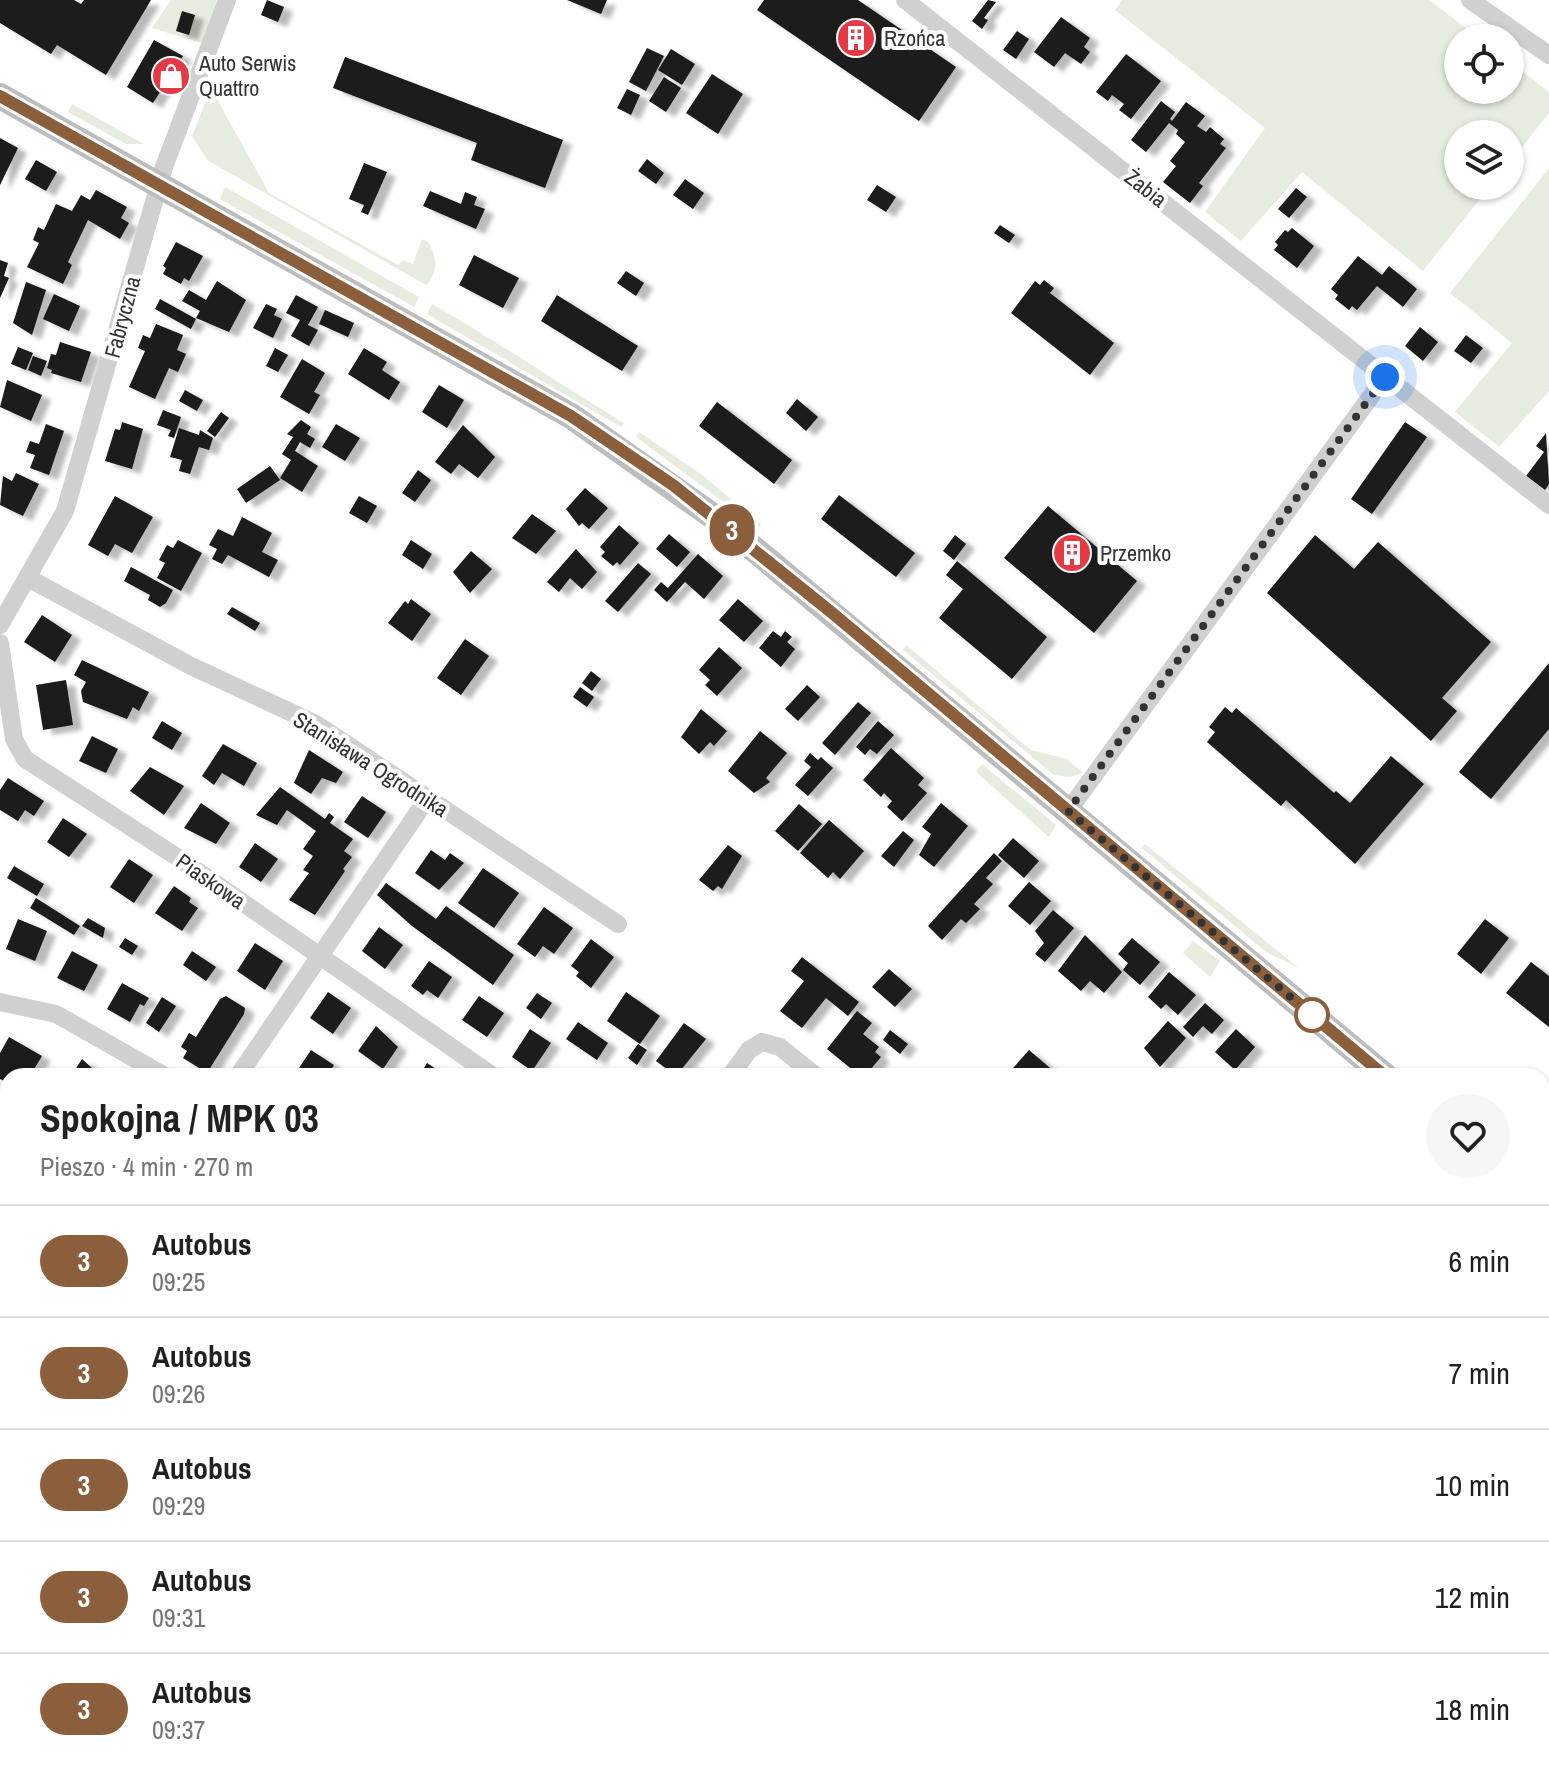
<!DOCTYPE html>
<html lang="pl">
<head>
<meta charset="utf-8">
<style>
	:root { --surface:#fff; --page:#f6f6f6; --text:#202124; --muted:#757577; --line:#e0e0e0 }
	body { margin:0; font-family:"Archivo Narrow",sans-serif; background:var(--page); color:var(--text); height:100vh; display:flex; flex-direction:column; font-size:30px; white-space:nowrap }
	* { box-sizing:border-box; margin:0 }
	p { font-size:26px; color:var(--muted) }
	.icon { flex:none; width:44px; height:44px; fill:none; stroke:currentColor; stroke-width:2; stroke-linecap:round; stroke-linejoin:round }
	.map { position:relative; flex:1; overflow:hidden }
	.drawer { position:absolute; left:0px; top:1068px; width:1550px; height:714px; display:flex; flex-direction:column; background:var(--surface); border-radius:24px 24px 0 0; box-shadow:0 2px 6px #0004 }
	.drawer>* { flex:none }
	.badge { padding:0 16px; border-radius:26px; font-size:28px; line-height:52px }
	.controls { position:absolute; left:1444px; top:24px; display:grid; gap:16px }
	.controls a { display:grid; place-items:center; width:80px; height:80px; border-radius:50%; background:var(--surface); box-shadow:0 2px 6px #0004; font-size:40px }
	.you { position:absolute; width:40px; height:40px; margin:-20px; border:6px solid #fff; border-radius:50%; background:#1a73e8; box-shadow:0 0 0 12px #1a73e833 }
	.map>.badge { position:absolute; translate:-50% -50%; box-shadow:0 0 0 4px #fff }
	.round { display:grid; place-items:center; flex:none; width:84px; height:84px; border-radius:42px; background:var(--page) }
	.headline { display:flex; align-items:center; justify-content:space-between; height:136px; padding:0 40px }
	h1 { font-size:38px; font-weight:700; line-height:60px }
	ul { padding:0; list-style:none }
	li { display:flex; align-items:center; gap:24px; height:112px; padding:0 40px; border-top:2px solid var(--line) }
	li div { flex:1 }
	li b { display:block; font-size:30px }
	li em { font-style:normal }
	li .badge { min-width:88px; font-weight:700; text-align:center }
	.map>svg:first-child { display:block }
	.green { fill:#e6ecdf }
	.building { fill:#1a1a1a; filter:url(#shadow) }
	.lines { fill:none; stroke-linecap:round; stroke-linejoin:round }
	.street { stroke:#d0d0d0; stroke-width:18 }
	.secondary { stroke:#bdbdbd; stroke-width:26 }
	.line-casing { stroke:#fff; stroke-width:18 }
	.line { stroke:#8b5e3c; stroke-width:12 }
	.walk { stroke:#333; stroke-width:8; stroke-dasharray:0 14.4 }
	.stop-dot { fill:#fff; stroke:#8b5e3c; stroke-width:4 }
	.labels { text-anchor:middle; stroke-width:8; stroke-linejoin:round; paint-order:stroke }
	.poi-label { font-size:22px; fill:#333; stroke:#fff; text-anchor:start }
	.street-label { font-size:22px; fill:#333; stroke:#fff }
</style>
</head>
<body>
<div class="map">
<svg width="1549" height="1781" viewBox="0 0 1549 1781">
	<defs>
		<filter id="shadow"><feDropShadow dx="9" dy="5" stdDeviation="2" flood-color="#0004"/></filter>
	</defs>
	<rect width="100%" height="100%" fill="#fff"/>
	<g class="green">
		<polygon points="171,0 217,0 202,43 152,28"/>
		<polygon points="1122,0 1429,0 1479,38 1458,38 1458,90 1510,90 1510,62 1549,92 1549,113 1510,162 1510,134 1458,134 1458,186 1490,186 1423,271 1302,172 1241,241 1205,212 1265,128 1115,10"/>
		<path d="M213,92L269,193L398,265L403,260L413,264L422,239L428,242C437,258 439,271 426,285L207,160L192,136L208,96Z"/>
		<polygon points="72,104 144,144 126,144 68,112"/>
		<polygon points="1549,168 1549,391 1499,447 1455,412 1512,343 1450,293"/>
		<polygon points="225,187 419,297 414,307 220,199"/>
		<path d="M432,304C497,341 559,384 624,423L621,427L427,314Z"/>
		<polygon points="639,432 702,475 761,524 759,528 636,437"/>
		<polygon points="906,645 1031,750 1067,759 1083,773 1069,777 1054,775 903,650"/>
		<polygon points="982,764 1056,825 1049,837 976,772"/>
		<polygon points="1145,844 1299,968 1266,952 1142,848"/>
		<polygon points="1193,941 1220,961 1210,977 1183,953"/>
	</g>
	<g class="building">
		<polygon points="0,0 74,0 81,4 84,0 151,0 106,75 57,45 51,54 0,23"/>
		<polygon points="267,0 284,7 278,22 261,15"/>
		<polygon points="567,0 607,0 601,14"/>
		<polygon points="764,0 858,0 956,67 919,121 757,10"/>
		<polygon points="988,0 996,2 984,18 988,20 982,29 972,21"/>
		<polygon points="182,11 195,15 189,35 176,31"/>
		<polygon points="1061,17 1090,38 1084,47 1090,52 1081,64 1065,53 1054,67 1034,52"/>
		<polygon points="1017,31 1029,39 1016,59 1003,50"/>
		<polygon points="154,40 183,56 153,103 127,87"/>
		<polygon points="647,48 664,56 646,91 629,82"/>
		<polygon points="671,49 695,64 682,85 658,70"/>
		<polygon points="1126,54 1161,81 1131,119 1119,110 1124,104 1112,95 1108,101 1096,92"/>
		<polygon points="345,57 563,140 545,188 471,160 477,143 333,88"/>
		<polygon points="712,74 743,94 718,134 686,113"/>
		<polygon points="664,77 681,88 666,112 649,101"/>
		<polygon points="627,89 640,95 631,115 617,108"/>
		<polygon points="1161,101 1175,112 1170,119 1172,121 1186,102 1205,116 1197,126 1206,132 1210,127 1224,139 1220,144 1226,148 1199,183 1203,186 1190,203 1163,182 1176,166 1170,161 1185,142 1176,134 1178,130 1169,123 1146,152 1131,140"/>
		<polygon points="0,138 18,148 0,185"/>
		<polygon points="647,159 664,173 656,184 638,171"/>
		<polygon points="36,160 57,172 46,191 25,179"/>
		<polygon points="364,163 387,172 368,215 361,212 364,205 349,199"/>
		<polygon points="685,179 704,193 693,209 673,195"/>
		<polygon points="877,185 896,197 886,212 867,200"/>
		<polygon points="1296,188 1307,197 1289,218 1278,209"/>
		<polygon points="96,190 127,207 121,218 129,223 120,239 88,220 68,262 72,265 63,284 27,267 39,243 33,240 38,227 44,230 56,204 72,211 81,195 90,200"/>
		<polygon points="430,191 461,204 465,192 477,197 474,205 485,209 476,229 423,206"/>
		<polygon points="1000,225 1015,235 1009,243 994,233"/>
		<polygon points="1292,228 1314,246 1297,268 1274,250 1278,245 1275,242 1285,230 1288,232"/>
		<polygon points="176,242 203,256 189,281 184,278 181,284 163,274 166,268 163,266"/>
		<polygon points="474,255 519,278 503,308 459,285"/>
		<polygon points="1358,256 1382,275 1389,266 1417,289 1403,307 1377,286 1357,310 1352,306 1349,310 1335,299 1338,295 1331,289"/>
		<polygon points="0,260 8,263 4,276 9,278 0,298"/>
		<polygon points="626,271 644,283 636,296 617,283"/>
		<polygon points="1044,280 1054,288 1050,293 1114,343 1090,375 1011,313 1035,281 1040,285"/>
		<polygon points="217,281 246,300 229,332 196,318 200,311 182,301 189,290 206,300"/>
		<polygon points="26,282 46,290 32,335 13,323"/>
		<polygon points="54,294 80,306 69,331 43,319"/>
		<polygon points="296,295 318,307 308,325 318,330 309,346 291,336 300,320 286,313"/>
		<polygon points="557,295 638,346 622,371 541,321"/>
		<polygon points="160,299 196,319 191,329 155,309"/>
		<polygon points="266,304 277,309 274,315 282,319 273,338 253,328"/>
		<polygon points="325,310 354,323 348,337 319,324"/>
		<polygon points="156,324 183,335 177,350 186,354 178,372 169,368 155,399 129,387 145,351 138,348 143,335 150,338"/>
		<polygon points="1420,327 1438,342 1423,361 1405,346"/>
		<polygon points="1466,335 1483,348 1471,363 1454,351"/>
		<polygon points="60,342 91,352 81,382 51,373 52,370 47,368 51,354 56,355"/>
		<polygon points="18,347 33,353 26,370 11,364"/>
		<polygon points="275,348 288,355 278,372 266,366"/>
		<polygon points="364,348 387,362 382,370 400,382 389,400 348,374"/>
		<polygon points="33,356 47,361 41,376 28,370"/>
		<polygon points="302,359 325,373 314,392 320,395 309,414 280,397"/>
		<polygon points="7,380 42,395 31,421 0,407"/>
		<polygon points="439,385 464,400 447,428 422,412"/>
		<polygon points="185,390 203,400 197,411 179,401"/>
		<polygon points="797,399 818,417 806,431 786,413"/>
		<polygon points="717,402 792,460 774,484 699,426"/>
		<polygon points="163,410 181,417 174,438 168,436 171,430 157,425"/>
		<polygon points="221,412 229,418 215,437 207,431"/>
		<polygon points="301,420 311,427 307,434 315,439 310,448 300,442 295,451 318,466 302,492 280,478 291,460 282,454 293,437 287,434"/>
		<polygon points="122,422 143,429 132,469 105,461 115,429 120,430"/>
		<polygon points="1405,422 1427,437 1372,514 1351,499"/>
		<polygon points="46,424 64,431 49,475 30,468 35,455 26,452 30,441 39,444"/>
		<polygon points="336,424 360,438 345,461 322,447"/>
		<polygon points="463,425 495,457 478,478 459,464 451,474 435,462"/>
		<polygon points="179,428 199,435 200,430 213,438 209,450 199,447 190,474 179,471 182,460 170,457"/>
		<polygon points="1546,433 1549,484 1545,490 1526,476 1544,452 1536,446"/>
		<polygon points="270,466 280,480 246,503 237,489"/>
		<polygon points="418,470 431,480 415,502 402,493"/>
		<polygon points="16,473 39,484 23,516 0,505 3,476 12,481"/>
		<polygon points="585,488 608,508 589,529 582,523 579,526 566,509"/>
		<polygon points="839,495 915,553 896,577 821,519"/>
		<polygon points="115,496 153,517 132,553 115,544 108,556 88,545"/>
		<polygon points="359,496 377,506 367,523 349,513"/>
		<polygon points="1048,506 1137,581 1094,633 1004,558"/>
		<polygon points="532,514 556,531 536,554 512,538"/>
		<polygon points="242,517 272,533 262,552 278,560 269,577 228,555 222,564 212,559 217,549 209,545 218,529 233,536"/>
		<polygon points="619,525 639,543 620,565 617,562 613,566 601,556 605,552 600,547"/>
		<polygon points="669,534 690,552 677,567 656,549"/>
		<polygon points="955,535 966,544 954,560 943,551"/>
		<polygon points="1315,535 1354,569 1378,542 1491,642 1442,698 1457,711 1431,741 1267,593"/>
		<polygon points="178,540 202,553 181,591 157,578 165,563 159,560 167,545 173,548"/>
		<polygon points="411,540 432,554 423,569 402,555"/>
		<polygon points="576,549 597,572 582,589 570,578 559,592 547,582"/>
		<polygon points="471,551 492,569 470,593 453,572"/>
		<polygon points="698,554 723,576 704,599 685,582 667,602 654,590 661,582 668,588"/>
		<polygon points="957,561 1047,637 1012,679 939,618 963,589 946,575"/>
		<polygon points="638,563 651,574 618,612 605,601"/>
		<polygon points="131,567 173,590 166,603 160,607 148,600 150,595 124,581"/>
		<polygon points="411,599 431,614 412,641 388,623 405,601 408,604"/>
		<polygon points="738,599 763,621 744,642 719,620"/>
		<polygon points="232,607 260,623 255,631 227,614"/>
		<polygon points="42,615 72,635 55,662 24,642"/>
		<polygon points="773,631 781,637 785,631 792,637 787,642 795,649 781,667 759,648"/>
		<polygon points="465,639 489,656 461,695 437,678"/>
		<polygon points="719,647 742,668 717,696 705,685 710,680 699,670"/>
		<polygon points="82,660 149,692 139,711 133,707 127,719 83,702 81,691 86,682 74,675"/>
		<polygon points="1549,663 1549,729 1491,799 1459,772"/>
		<polygon points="591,671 601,679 592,691 582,683"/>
		<polygon points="66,680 73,725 43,730 36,685"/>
		<polygon points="807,685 820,697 798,721 785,709"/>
		<polygon points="580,687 594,697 587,707 573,697"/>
		<polygon points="858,702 871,713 835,755 822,743"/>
		<polygon points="1225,707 1232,713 1236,708 1334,793 1336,791 1350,803 1391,756 1424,784 1355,864 1286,800 1281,806 1207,742 1215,732 1209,727"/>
		<polygon points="701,709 727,731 714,746 710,742 699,754 681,737"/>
		<polygon points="162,721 182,733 172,750 152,738"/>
		<polygon points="878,721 894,735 877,754 870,749 865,755 856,747"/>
		<polygon points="760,731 787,753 766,778 770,782 754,793 728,771"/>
		<polygon points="92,736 118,749 106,773 79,761"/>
		<polygon points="223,744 257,763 244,786 222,773 214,785 202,776"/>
		<polygon points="891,748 924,778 918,785 927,793 902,821 887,807 892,801 884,793 881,797 863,780"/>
		<polygon points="309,750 343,772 336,783 322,778 311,794 294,783"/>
		<polygon points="810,753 818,760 821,757 833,768 808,796 795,785 811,767 804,761"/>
		<polygon points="150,767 184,786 164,815 130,791"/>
		<polygon points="8,778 44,801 34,816 25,810 18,821 0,810 0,790"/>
		<polygon points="280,787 325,819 329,813 334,817 330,823 353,839 344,851 352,857 343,869 345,871 315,915 289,900 309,873 303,870 313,856 303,849 316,831 287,810 277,825 256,815"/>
		<polygon points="362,796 386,812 368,838 344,822"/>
		<polygon points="201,803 230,823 216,844 184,828"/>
		<polygon points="941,803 968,826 934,867 919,855 931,834 922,827"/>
		<polygon points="799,804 822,824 798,851 775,831"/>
		<polygon points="63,818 87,834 69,857 47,842"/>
		<polygon points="829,820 864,851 840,879 833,872 828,878 800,853"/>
		<polygon points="903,831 914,840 894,867 881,856"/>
		<polygon points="1013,838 1039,861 1024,878 998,855"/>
		<polygon points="255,843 278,859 261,882 239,867"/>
		<polygon points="728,845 742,856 722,889 718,886 713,891 699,880"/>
		<polygon points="431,850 445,860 450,853 464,863 439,890 415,873"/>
		<polygon points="994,853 1002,861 986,878 993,884 974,904 980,909 966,923 961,919 942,940 928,926"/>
		<polygon points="129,859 153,875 134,903 110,887"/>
		<polygon points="14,866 44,884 37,896 7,878"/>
		<polygon points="483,868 519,893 494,928 458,903"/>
		<polygon points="1029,882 1051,901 1030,925 1008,906"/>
		<polygon points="386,883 436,919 446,906 514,955 493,985 412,926 377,895"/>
		<polygon points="174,886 191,898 189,902 198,908 182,931 155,913"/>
		<polygon points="36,898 80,926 74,935 30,908"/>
		<polygon points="544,907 573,928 554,954 543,946 535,957 517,944"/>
		<polygon points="1053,910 1074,928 1045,962 1035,954 1044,943 1035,931"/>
		<polygon points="88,918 105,928 103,938 82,926"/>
		<polygon points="18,919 47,931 35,961 6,949"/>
		<polygon points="1485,919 1509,938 1481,974 1457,954"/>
		<polygon points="379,927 403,945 385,969 362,951"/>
		<polygon points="1085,935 1122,972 1104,993 1090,981 1081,991 1058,971"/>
		<polygon points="125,938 138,946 132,955 119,947"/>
		<polygon points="1132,938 1160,962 1140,985 1123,970 1128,963 1118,954"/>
		<polygon points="591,939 614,957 591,988 576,976 579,972 571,966"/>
		<polygon points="255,943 283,961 265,990 237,971"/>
		<polygon points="72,951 98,965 84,991 57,978"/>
		<polygon points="192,951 216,967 206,981 183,965"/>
		<polygon points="802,957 859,1002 848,1016 826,998 802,1028 780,1011 804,981 791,971"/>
		<polygon points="429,961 452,977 438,998 427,990 423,995 411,986"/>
		<polygon points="1531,962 1549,976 1549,1027 1506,993"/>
		<polygon points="889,969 912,989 895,1007 872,987"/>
		<polygon points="1169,972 1196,995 1178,1015 1166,1004 1161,1009 1148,997"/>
		<polygon points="122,983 149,998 144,1006 140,1004 130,1022 107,1009"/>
		<polygon points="328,992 351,1008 333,1034 310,1018"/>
		<polygon points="626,992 660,1016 640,1044 607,1021"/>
		<polygon points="537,993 552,1003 541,1019 526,1008"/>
		<polygon points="226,996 245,1008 244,1014 207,1073 183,1058 187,1051 181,1047 189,1033 196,1037 220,999"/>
		<polygon points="479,996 504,1013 487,1037 462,1020"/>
		<polygon points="162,997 176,1006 159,1032 146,1023"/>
		<polygon points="1205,1003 1224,1020 1212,1034 1203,1026 1193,1037 1183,1027"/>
		<polygon points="857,1011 872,1023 863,1034 879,1047 875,1052 881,1057 865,1076 860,1076 827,1049"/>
		<polygon points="1168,1021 1186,1038 1160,1067 1144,1048"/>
		<polygon points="578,1022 608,1043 597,1060 566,1039"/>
		<polygon points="684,1023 706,1039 676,1076 656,1061"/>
		<polygon points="376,1026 398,1047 383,1069 358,1051"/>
		<polygon points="530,1029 551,1043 532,1071 512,1057"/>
		<polygon points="1236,1029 1255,1047 1235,1070 1215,1052"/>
		<polygon points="890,1030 908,1044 900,1054 883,1040"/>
		<polygon points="9,1037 42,1056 30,1076 8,1076 8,1083 0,1079 0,1053"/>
		<polygon points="638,1044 647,1050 637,1065 628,1058"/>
		<polygon points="311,1050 334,1065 327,1076 295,1074"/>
		<polygon points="1029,1050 1056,1073 1053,1076 1006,1076"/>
		<polygon points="82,1059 92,1068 106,1076 71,1076"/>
		<polygon points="427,1063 447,1076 419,1076"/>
		<polygon points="0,1127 8,1129 8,1156 1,1155 4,1143 0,1142"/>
		<polygon points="0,1369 6,1369 4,1401 0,1401"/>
		<polygon points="1549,1450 1549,1483 1542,1477 1542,1458"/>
		<polygon points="0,1530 8,1531 8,1563 0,1562"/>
		<polygon points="0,1581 8,1583 8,1608 0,1606"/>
		<polygon points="8,1685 8,1735 6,1735 0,1686"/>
		<polygon points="395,1774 417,1780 420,1774 427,1774 442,1781 391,1781"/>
		<polygon points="546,1774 572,1774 582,1781 541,1781"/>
		<polygon points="786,1774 815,1774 810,1781 781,1781"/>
		<polygon points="931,1774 960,1774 957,1778 962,1781 926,1781"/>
		<polygon points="1323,1774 1345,1774 1349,1781 1319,1781 1317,1777"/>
	</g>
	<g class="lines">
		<g class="street">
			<polyline points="905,0 1549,505"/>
			<polyline points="1470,0 1549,55"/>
			<polyline points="28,578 191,666 316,724 618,924"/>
			<polyline points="0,625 65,511 164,167 227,0"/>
			<polyline points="0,643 14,739 25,759 177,857 493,1076"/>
			<polyline points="1068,811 1385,377"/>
			<polyline points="0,1002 56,1014 165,1076"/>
			<polyline points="238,1076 427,799"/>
			<polyline points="730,1076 749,1050 762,1042 780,1047 816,1076"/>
			<polyline points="0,1273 8,1272"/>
			<polyline points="1542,1670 1549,1676"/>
			<polyline points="1542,1732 1549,1728"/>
			<polyline points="1542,1760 1549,1765"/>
			<polyline points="849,1774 859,1781"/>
			<polyline points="1250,1774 1260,1781"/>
			<polyline points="1442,1781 1456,1774"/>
		</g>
		<g class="secondary">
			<polyline points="0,96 571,416 724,524 1385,1076"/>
			<polyline points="1542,1206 1549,1212"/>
		</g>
	</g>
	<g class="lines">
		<g class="line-casing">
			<polyline id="line" points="0,96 571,416 673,485 831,612 1385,1076"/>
		</g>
		<use href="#line" class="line"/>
		<polyline class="walk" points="1312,1015 1068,811 1385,377"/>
	</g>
	<defs>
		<g id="building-disc" transform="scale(2)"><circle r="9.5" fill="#e63946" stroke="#fff"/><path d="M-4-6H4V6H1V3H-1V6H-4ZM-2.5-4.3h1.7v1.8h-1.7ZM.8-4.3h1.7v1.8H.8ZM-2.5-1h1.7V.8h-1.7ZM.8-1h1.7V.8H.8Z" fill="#fff"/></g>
		<g id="shop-disc" transform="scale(2)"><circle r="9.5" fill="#e63946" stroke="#fff"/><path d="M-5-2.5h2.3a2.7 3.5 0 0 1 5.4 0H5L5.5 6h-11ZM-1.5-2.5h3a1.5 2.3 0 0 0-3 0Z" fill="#fff"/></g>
	</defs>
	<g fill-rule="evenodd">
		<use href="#building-disc" x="856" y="38"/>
		<use href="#shop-disc" x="171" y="76"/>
		<use href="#building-disc" x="1072" y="553"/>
	</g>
	<circle class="stop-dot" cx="1312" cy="1015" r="16"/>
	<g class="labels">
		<g class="poi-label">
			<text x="884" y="46">Rzońca</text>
			<text x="199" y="71">Auto Serwis<tspan x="199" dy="25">Quattro</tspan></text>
			<text x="1100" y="561">Przemko</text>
		</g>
		<g class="street-label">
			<text transform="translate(1146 188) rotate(38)" y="8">Żabia</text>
			<text transform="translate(122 317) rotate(-75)" y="8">Fabryczna</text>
			<text transform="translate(371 764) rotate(32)" y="8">Stanisława Ogrodnika</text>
			<text transform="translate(211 881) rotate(35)" y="8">Piaskowa</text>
		</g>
	</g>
</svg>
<div class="controls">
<a><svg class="icon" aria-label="locate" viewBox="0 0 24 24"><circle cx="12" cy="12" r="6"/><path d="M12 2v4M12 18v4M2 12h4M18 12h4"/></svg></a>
<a><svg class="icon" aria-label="layers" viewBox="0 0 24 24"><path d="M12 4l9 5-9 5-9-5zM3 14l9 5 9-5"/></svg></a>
</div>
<div class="you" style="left:1385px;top:377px"></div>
<b class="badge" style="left:732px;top:530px;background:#8b5e3c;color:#fff">3</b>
<section class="drawer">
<div class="headline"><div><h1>Spokojna / MPK 03</h1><p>Pieszo · 4 min · 270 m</p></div><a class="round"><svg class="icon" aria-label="heart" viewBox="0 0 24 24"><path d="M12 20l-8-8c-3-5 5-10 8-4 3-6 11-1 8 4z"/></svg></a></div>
<ul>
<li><span class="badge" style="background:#8b5e3c;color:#fff">3</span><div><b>Autobus</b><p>09:25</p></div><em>6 min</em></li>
<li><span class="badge" style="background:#8b5e3c;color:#fff">3</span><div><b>Autobus</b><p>09:26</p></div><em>7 min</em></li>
<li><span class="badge" style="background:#8b5e3c;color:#fff">3</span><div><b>Autobus</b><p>09:29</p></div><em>10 min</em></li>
<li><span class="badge" style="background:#8b5e3c;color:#fff">3</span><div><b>Autobus</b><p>09:31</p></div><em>12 min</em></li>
<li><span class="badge" style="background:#8b5e3c;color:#fff">3</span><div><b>Autobus</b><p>09:37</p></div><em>18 min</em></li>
</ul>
</section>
</div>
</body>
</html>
